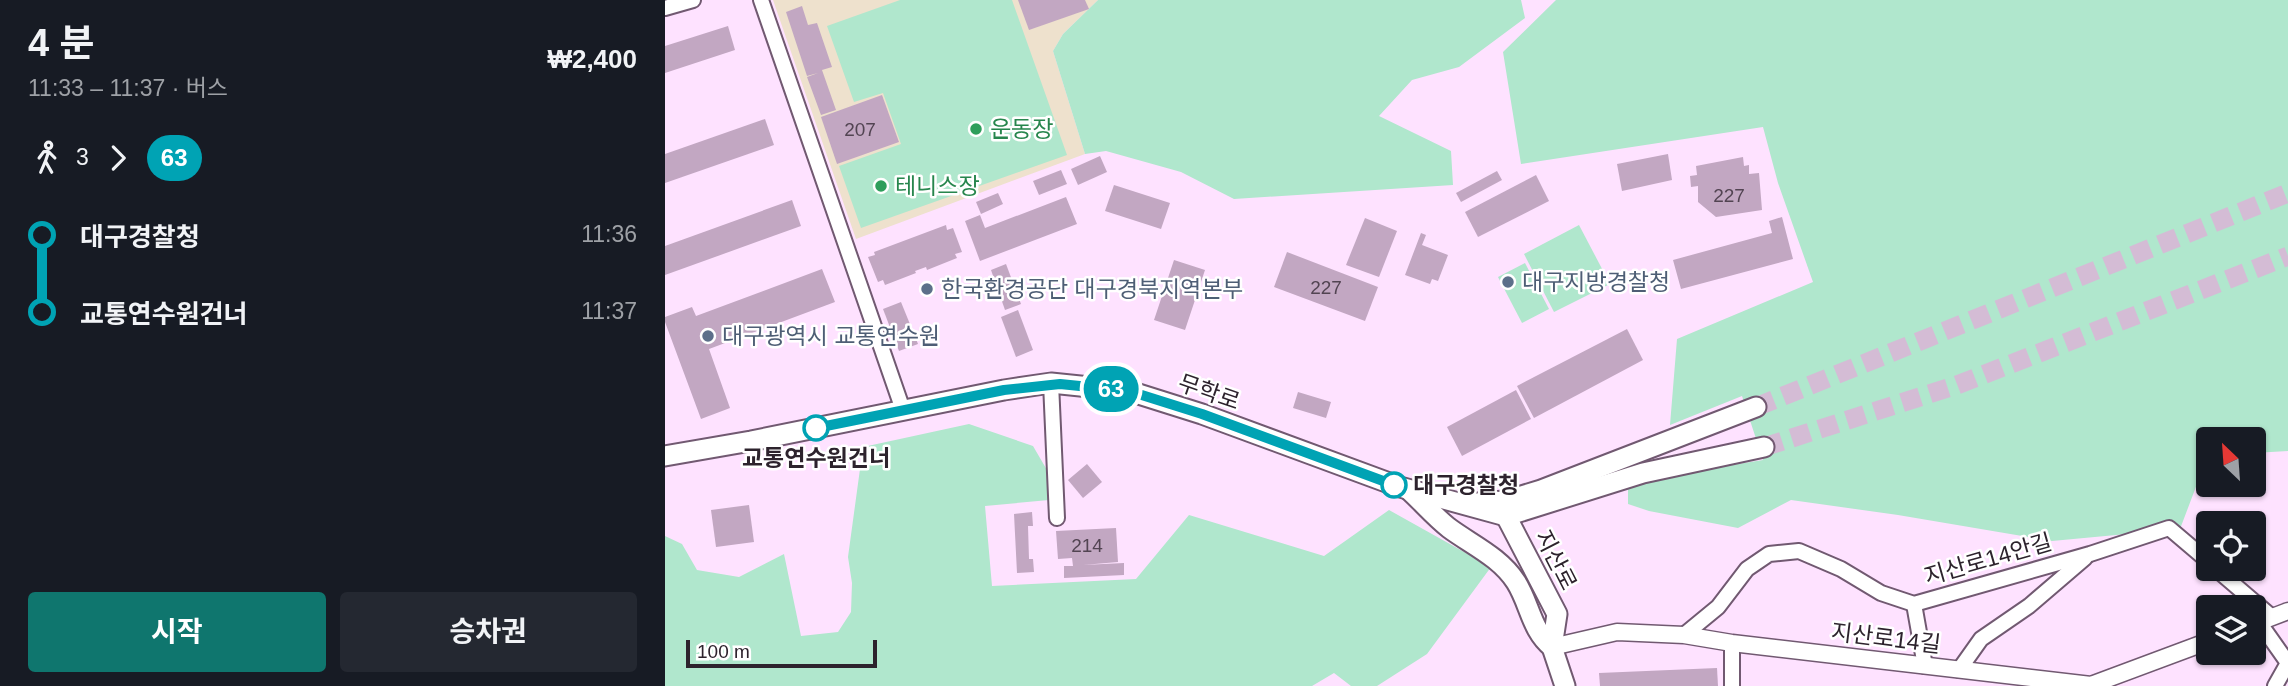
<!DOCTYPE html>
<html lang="ko">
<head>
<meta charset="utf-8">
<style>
	:root { --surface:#171b24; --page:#242831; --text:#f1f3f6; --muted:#9ea1a6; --accent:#0f766e }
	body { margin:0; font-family:Helvetica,"Noto Sans KR",sans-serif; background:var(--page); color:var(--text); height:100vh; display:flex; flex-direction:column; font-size:26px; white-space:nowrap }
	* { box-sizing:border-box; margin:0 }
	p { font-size:23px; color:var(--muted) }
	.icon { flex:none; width:38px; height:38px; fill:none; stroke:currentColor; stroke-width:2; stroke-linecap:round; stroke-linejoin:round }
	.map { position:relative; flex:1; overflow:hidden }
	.side { display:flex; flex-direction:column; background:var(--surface); width:665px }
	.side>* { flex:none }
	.badge { padding:0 14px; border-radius:23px; font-size:24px; line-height:46px }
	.needle { width:46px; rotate:335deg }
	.fabs { position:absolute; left:1531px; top:427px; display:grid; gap:14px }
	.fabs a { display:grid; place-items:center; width:70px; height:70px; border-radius:7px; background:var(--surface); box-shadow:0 2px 5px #0004; font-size:35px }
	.scale { position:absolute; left:21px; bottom:18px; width:191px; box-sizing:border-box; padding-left:7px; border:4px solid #2d232d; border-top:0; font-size:19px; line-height:24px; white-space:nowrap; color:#2d232d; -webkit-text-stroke:5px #fff; paint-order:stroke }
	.map>.badge { position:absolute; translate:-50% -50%; box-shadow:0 0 0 4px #fff }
	.legs { display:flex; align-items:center; gap:10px; height:77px; padding:0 28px; font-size:23px }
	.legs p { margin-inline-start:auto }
	.summary { display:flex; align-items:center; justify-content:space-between; height:119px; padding:0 28px }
	h1 { font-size:38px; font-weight:700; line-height:52px }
	.button { display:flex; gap:14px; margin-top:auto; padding:14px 28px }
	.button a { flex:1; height:80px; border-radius:7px; background:var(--accent); color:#fff; font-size:28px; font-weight:700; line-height:80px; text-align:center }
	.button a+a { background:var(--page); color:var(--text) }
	ul { padding:0 28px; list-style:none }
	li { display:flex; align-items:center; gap:24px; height:77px; font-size:26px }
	li i { display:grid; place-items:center; width:10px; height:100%; margin:0 9px; background:currentColor }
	li i::after { content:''; width:18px; height:18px; margin:-9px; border:5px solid; border-radius:50%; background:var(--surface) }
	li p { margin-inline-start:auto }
	li:first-child i { background:linear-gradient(#0000 50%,currentColor 0) }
	li:last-child i { background:linear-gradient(currentColor 50%,#0000 0) }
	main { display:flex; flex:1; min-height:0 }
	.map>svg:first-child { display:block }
	.education { fill:#eee1cd }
	.green { fill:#b0e7cd }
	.building { fill:#c2a7c2 }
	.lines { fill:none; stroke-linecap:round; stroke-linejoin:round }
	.secondary-tunnel { stroke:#d4bcd5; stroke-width:19; stroke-dasharray:19 10; stroke-linecap:butt }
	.minor-casing { stroke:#715971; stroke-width:18 }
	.tertiary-casing { stroke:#715971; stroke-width:19 }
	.secondary-casing { stroke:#715971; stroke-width:23 }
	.minor { stroke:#fff; stroke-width:14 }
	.tertiary { stroke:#fff; stroke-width:16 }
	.secondary { stroke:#fff; stroke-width:19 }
	.line-1-casing { stroke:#fff; stroke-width:16 }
	.line-1 { stroke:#00a3b4; stroke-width:10 }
	.leisure-dot { fill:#2e9e5b; stroke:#fff; stroke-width:2.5 }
	.service-dot { fill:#5c6f8a; stroke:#fff; stroke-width:2.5 }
	.stop-1-dot { fill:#fff; stroke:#00a3b4; stroke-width:3.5 }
	.labels { text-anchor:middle; stroke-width:5; stroke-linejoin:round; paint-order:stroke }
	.number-label { font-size:19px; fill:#524452 }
	.leisure-label { font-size:23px; fill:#27864d; stroke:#fff; text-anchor:start }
	.service-label { font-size:23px; fill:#4e5e75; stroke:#fff; text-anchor:start }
	.street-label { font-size:23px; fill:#2d232d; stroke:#fff }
	.stop-label { font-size:23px; font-weight:bold; fill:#2d232d; stroke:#fff }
</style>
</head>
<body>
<main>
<section class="side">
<div class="summary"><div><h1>4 분</h1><p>11:33 – 11:37 · 버스</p></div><b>₩2,400</b></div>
<div class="legs"><svg class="icon" aria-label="walk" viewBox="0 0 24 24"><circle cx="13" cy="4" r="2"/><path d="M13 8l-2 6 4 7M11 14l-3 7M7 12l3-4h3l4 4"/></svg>3<svg class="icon" aria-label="forward" viewBox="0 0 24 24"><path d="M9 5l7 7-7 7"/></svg><b class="badge" style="background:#00a3b4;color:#fff">63</b></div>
<ul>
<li><i style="color:#00a3b4"></i><b>대구경찰청</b><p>11:36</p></li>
<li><i style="color:#00a3b4"></i><b>교통연수원건너</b><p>11:37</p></li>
</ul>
<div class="button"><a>시작</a><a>승차권</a></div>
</section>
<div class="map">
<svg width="1623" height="686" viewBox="0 0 1623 686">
	<rect width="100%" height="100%" fill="#fee2ff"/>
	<polygon class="education" points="108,0 433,0 398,34 388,51 420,154 191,239"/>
	<g class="green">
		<polygon points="235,0 347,0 402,155 196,228 174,166 236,144 218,93 189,102 162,26"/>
		<polygon points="433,0 856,0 860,18 794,67 747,80 714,116 786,151 788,185 569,199 516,172 441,151 420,154 388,51 398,34"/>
		<polygon points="891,0 1623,0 1623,451 1589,453 1589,439 1544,439 1543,455 1515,529 1387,541 1233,515 1126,500 1073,528 984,511 963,504 963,486 998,476 1098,460 1077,396 1005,425 1012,339 1148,282 1113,183 1098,127 856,164 838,52"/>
		<polygon points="914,225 945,284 889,312 859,254"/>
		<polygon points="860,263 884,309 857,323 833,277"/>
		<polygon points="304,424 368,446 382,470 384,500 320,506 327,586 471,579 524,515 659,556 724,510 826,567 762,654 712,686 686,686 669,673 647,686 0,686 0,536 17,544 32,570 74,577 119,554 136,636 173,632 186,612 187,583 183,557 198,447"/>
	</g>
	<g class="building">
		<polygon points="353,0 420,0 424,9 364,30"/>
		<polygon points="137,6 143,25 152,23 167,67 157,70 171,110 156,115 142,77 153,73 142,76 121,12"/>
		<polygon points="63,26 70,50 0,73 0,46"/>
		<polygon points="217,95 234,142 172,164 156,117"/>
		<polygon points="100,119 109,145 0,183 0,154"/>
		<polygon points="1003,154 1007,180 957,191 952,164"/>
		<polygon points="435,156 442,172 413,185 406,169"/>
		<polygon points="1078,157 1079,166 1084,165 1084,174 1094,173 1097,210 1051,217 1033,202 1033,186 1026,187 1025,176 1032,175 1031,166"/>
		<polygon points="396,170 402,184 374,195 368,181"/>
		<polygon points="832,171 837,180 796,202 791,193"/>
		<polygon points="871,175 884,201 813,237 800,212"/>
		<polygon points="449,185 505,203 496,229 440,211"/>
		<polygon points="333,193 338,204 316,214 311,202"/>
		<polygon points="401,197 412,224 315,261 300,221 315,215 320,228"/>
		<polygon points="127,200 136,226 0,275 0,246"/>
		<polygon points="1117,217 1128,259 1016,289 1008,260 1107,233 1104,221"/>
		<polygon points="700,218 732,231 714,277 681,265"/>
		<polygon points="281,225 282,230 288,228 297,252 290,254 292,258 262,270 261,267 250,271 251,273 220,285 218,280 213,282 203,257 210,255 209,252"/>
		<polygon points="756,233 761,235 757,245 783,255 773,281 767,279 765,284 740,275"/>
		<polygon points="622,252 713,287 700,321 609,287"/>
		<polygon points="509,260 540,270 520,330 489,320"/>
		<polygon points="341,264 356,304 340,310 326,270"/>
		<polygon points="157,269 170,302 44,349 65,408 36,419 0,322 0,317 27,307 31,316"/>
		<polygon points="236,302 253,344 234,351 218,309"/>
		<polygon points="353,310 368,350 351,357 336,317"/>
		<polygon points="962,329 978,360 869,418 852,386"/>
		<polygon points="851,390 866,419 797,456 782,427"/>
		<polygon points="633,392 666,402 661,418 628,408"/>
		<polygon points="422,464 437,482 418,498 403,480"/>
		<polygon points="84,505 89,542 51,547 46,510"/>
		<polygon points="367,512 368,526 363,526 364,559 368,559 369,572 352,573 349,514"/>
		<polygon points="451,528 453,562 418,565 459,563 459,575 399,578 399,566 408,566 407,558 393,559 391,531"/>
		<polygon points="1052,668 1053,686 935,686 934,673"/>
	</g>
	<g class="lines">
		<g class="secondary-tunnel">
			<polyline points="1091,407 1623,193"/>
			<polyline points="1099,447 1292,385 1623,256"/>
		</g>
		<g class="minor-casing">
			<g id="minor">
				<polyline points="96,0 238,410"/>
				<polyline points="0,8 28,0"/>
				<polyline points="386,383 392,518"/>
				<polyline points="1551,569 1607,617"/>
				<polyline points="1249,604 1260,666"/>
				<polyline points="1594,622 1623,663 1610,686"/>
				<polyline points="1019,635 1053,607 1082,569 1104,554 1134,551 1176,569 1216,593 1249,604 1425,554 1504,528 1544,562"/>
				<polyline points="1067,643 1067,686"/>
				<polyline points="1294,670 1316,639 1364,606 1420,558"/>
			</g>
		</g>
		<g class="tertiary-casing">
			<g id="tertiary">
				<polyline points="1589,624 1623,611"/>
				<polyline points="887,647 952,632 1019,635 1067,643 1426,685 1544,641"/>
			</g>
		</g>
		<g class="secondary-casing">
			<g id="secondary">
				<polyline points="0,456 86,441 339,390 386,383 464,391 537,414 735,487 841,516 978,473 1099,447"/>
				<path d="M745,491C758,503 770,517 784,528C807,545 835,557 851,582C865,604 866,630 887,647"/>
				<polyline points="812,503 840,501 876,490 1091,407"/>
				<polyline points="834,509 841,516 892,614 887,647 900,686"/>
			</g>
		</g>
		<use href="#minor" class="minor"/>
		<use href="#tertiary" class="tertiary"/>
		<use href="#secondary" class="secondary"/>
	</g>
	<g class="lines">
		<g class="line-1-casing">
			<polyline id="line-1" points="151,428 339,390 395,384 464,391 537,414 729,485"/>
		</g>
		<use href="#line-1" class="line-1"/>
	</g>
	<g class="leisure-dot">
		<circle cx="311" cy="129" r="7"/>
		<circle cx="216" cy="186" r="7"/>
	</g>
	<g class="service-dot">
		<circle cx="843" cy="282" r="7"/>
		<circle cx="262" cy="289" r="7"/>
		<circle cx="43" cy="336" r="7"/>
	</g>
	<g class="stop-1-dot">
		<circle cx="151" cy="428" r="12"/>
		<circle cx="729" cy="485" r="12"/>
	</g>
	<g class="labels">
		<g class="number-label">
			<text x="195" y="136">207</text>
			<text x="1064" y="202">227</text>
			<text x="661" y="294">227</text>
			<text x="422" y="552">214</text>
		</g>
		<g class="leisure-label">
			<text x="325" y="137">운동장</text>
			<text x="230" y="194">테니스장</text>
		</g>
		<g class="service-label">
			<text x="857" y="290">대구지방경찰청</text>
			<text x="276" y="297">한국환경공단 대구경북지역본부</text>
			<text x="57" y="344">대구광역시 교통연수원</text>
		</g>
		<g class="street-label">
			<text transform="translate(544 392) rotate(19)" y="8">무학로</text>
			<text transform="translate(1323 559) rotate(-16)" y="8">지산로14안길</text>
			<text transform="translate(891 560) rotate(63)" y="8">지산로</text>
			<text transform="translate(1221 638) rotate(7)" y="8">지산로14길</text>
		</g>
		<g class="stop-label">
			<text x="151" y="466">교통연수원건너</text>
			<text x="748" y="493" text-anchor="start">대구경찰청</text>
		</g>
	</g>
</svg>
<div class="fabs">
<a><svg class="needle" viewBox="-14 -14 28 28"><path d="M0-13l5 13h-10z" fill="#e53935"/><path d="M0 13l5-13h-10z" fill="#9ea1a6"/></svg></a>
<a><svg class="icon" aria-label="locate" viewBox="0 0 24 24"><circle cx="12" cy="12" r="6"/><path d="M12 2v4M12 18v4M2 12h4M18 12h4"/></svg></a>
<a><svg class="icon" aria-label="layers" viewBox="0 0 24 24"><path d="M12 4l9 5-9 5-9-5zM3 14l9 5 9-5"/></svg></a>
</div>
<div class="scale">100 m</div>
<b class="badge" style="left:446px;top:389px;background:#00a3b4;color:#fff">63</b>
</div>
</main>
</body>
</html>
